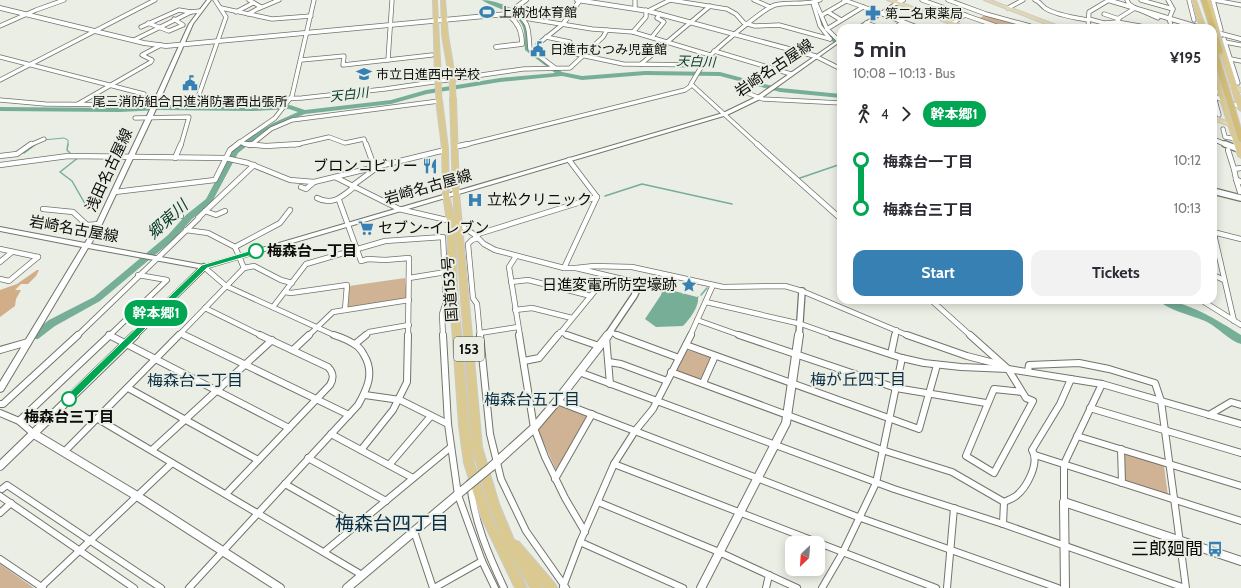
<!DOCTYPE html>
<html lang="en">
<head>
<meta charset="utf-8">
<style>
	:root { --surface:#fff; --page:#f2f2f3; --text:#2b2b33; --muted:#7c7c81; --accent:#3680b4 }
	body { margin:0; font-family:Cabin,"Noto Sans JP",sans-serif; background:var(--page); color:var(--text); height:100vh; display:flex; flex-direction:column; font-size:15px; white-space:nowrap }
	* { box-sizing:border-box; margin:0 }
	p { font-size:13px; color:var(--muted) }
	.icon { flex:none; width:22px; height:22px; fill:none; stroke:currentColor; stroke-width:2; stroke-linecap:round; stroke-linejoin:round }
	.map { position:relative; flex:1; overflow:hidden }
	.drawer { position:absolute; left:837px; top:24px; width:380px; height:280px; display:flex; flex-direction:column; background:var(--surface); border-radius:12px; box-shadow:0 2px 10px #0003 }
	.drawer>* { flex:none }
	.badge { padding:0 8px; border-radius:13px; font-size:14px; line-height:26px }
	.needle { width:26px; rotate:205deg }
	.tools { position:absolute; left:785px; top:536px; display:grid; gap:8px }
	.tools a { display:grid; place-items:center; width:40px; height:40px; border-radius:8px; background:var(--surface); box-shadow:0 2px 10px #0003; font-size:20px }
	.map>.badge { position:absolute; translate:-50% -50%; box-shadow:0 0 0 2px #fff }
	.legs { display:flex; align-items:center; gap:6px; height:44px; padding:0 16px; font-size:13px }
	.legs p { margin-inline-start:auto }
	.head { display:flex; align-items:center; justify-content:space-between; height:68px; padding:0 16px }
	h1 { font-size:22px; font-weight:800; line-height:30px }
	.button { display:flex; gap:8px; margin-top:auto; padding:8px 16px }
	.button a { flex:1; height:46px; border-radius:12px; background:var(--accent); color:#fff; font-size:16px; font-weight:800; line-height:46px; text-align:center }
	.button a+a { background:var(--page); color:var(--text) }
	ul { padding:0 16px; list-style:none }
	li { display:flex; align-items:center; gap:14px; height:48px; font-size:15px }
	li i { display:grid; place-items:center; width:6px; height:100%; margin:0 5px; background:currentColor }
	li i::after { content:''; width:10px; height:10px; margin:-5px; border:3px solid; border-radius:50%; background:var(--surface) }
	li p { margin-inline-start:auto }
	li:first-child i { background:linear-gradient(#0000 50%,currentColor 0) }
	li:last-child i { background:linear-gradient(currentColor 50%,#0000 0) }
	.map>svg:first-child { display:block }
	.green { fill:#d0b394 }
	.forest { fill:#d1ae87 }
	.water { fill:#76ae98 }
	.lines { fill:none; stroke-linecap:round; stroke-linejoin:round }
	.stream-far1 { stroke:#76ae98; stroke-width:1 }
	.stream { stroke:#76ae98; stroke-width:1.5 }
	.river { fill:#76ae98; fill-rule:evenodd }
	.minor-far2-casing { stroke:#71746b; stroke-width:5 }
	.minor-far1-casing { stroke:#71746b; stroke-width:6 }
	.minor-casing { stroke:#71746b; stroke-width:8 }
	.tertiary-far2-casing { stroke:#71746b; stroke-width:5.5 }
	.tertiary-far1-casing { stroke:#71746b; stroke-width:8 }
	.tertiary-casing { stroke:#71746b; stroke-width:10 }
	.secondary-casing { stroke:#71746b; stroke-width:2 }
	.primary-casing { stroke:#cacac9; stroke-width:2 }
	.trunk-casing { stroke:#cacac9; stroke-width:2 }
	.motorway-casing { stroke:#cacac9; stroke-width:2 }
	.minor-far2 { stroke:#fff; stroke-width:3.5 }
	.minor-far1 { stroke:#fff; stroke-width:4.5 }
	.minor { stroke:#fff; stroke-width:6 }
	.tertiary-far2 { stroke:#fff; stroke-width:4 }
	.tertiary-far1 { stroke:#fff; stroke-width:5.5 }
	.tertiary { stroke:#fff; stroke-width:8 }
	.secondary { fill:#fff; fill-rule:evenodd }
	.primary { fill:#e3d7ad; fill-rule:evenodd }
	.trunk { fill:#daca92; fill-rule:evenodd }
	.motorway { fill:#d1bd77; fill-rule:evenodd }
	.tertiary-bridge-casing { stroke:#71746b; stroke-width:10; stroke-linecap:butt }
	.trunk-bridge-casing { stroke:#cacac9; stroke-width:7; stroke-linecap:butt }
	.motorway-bridge-casing { stroke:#cacac9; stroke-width:8; stroke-linecap:butt }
	.tertiary-bridge { stroke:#fff; stroke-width:8 }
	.trunk-bridge { stroke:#daca92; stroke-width:5.5 }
	.motorway-bridge { stroke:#d1bd77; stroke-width:6 }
	.line-1 { fill:#00a651; stroke:#fff }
	.stop-1-dot { fill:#fff; stroke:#00a651; stroke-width:2 }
	.labels { text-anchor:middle; stroke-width:4; stroke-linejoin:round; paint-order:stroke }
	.far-poi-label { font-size:13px; fill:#0c0d0a; stroke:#ebeee4; text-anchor:start }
	.far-water-label { font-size:13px; font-style:italic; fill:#053829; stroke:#ebeee4 }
	.shield { fill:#ebeee4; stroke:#4f504b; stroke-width:1 }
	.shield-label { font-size:14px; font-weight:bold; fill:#0c0d0a }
	.street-label { font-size:15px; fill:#0c0d0a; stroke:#ebeee4 }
	.poi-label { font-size:15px; fill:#0c0d0a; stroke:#ebeee4; text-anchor:end }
	.stop-label { font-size:15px; font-weight:bold; fill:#0c0d0a; stroke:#ebeee4; text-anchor:start }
	.water-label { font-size:16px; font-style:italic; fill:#053829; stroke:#ebeee4 }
	.neighbourhood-label { font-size:16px; fill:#082d45; stroke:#ebeee4 }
	.near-poi-label { font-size:18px; fill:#0c0d0a; stroke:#ebeee4; text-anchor:end }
	.near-neighbourhood-label { font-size:19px; fill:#082d45; stroke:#ebeee4 }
</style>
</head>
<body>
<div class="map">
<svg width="1241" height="588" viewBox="0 0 1241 588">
	<rect width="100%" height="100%" fill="#ebeee4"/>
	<g class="green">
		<polygon points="987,14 1029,27 1029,28 1003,28 978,19"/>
		<polygon points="405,278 407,299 348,308 349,286"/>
		<polygon points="687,350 713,358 703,380 700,380 676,371 675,369"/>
		<polygon points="559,404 587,416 556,470 538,430"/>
		<polygon points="1123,453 1164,466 1168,496 1125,482"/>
		<polygon points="0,564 34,588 0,588"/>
	</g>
	<polygon class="forest" points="37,270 39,270 36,276 28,284 21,284 15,290 21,290 16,299 15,306 0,317 0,290 17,284"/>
	<path class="water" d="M663,288L697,297L699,296L698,298C699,307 689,320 683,326L656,327L645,319L661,295Z"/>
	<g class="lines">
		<polyline class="stream-far1" points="43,140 64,138 68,140 68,145"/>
		<g class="stream">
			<polyline points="68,144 67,150 71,154"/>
			<polyline points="24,153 35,145"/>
			<polyline points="79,157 60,172 72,181 88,209"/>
			<polyline points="800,178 841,164"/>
			<polyline points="605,196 642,184 732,204"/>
			<polyline points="701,295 707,288"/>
		</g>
		<g class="river">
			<path d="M482,0C497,0 521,10 528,24C532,32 529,41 531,49L562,72L582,76L645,71L720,72L780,88L841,94V98L780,92L720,76L645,75L582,80L562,76L500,82L427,94L391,104L305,114L277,125L262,134L238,153L212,202L192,219L174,239L100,301L55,326L38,339H32L30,336L32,333L49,320L94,297L168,235L186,215L206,199L232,150L258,132L273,123L298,112L289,109L253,111L160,110L119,112L0,111V107L119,108L160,106L253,107L290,105L305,110L391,100L426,90L500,78L555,73L525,50C524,44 525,37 524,31C520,10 496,10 482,0Z"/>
			<path d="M808,0H814L819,6L829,30L841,42V47C821,38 820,15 808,0Z"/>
			<path d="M1159,300C1186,300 1219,321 1241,335V344C1228,340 1219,328 1207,322C1195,316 1166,310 1159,300Z"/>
		</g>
		<g class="minor-far2-casing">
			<g id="minor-far2">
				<polyline points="635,0 635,8"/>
				<polyline points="670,0 727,9 736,14 744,23 755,26 779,25 830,39"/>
				<polyline points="754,0 770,7"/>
				<polyline points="844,0 880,13"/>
				<polyline points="922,0 1002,28"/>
				<polyline points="948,0 986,14 1030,26 1030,28"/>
				<path d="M1035,0C1040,2 1041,5 1045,8C1055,15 1076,18 1088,20"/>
				<polyline points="1127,0 1129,4 1135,8"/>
				<polyline points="1141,0 1173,9"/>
				<polyline points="1168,0 1173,9 1169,19 1172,28"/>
				<polyline points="1189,0 1194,20"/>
				<polyline points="1213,0 1221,30"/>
				<polyline points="1214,0 1241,5"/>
				<polyline points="815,1 827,29 841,43"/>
				<polyline points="813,3 820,26 830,39"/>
				<polyline points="221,8 272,19 311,16"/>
				<polyline points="260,8 279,0"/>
				<polyline points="1008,8 1023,0"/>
				<polyline points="1140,10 1158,18"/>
				<path d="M513,11C531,23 528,29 530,49L555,68"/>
				<polyline points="648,11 670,0"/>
				<polyline points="236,12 253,3"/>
				<polyline points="828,12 841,20"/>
				<polyline points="248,14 261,7 249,0"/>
				<polyline points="1104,14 1119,19"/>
				<polyline points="822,15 846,1"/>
				<polyline points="524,18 592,29 633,32 710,55"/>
				<polyline points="1089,19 1122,28"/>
				<polyline points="1117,22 1119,18 1135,8"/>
				<polyline points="148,23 169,31 183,25 174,19"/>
				<polyline points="866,23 880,28"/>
				<polyline points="953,23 965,15"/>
				<polyline points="1105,23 1117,22 1151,28"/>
				<polyline points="0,26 36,10 64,0"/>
				<polyline points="141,27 179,10 191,12 200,11"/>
				<polyline points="894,28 903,22"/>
				<polyline points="945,28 950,25"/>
				<polyline points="1088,28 1089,12 1109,0"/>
				<polyline points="827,29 863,7"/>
				<polyline points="633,32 646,17 646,10"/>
				<polyline points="546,37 570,42 562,51 623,64 703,65"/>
				<polyline points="652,37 664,22 657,18 660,14"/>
				<polyline points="1224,39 1238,83"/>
				<polyline points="134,40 191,12"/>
				<polyline points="1225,42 1241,45"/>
				<polyline points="538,44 563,24"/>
				<polyline points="714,51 791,74"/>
				<polyline points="815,56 841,69"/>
				<polyline points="0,57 144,94"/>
				<polyline points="1231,59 1241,61"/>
				<polyline points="301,60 344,56 343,65 432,55"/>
				<polyline points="388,60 392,0"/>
				<polyline points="641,64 710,6"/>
				<polyline points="0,80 155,0"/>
				<polyline points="1213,89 1220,92"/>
				<polyline points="739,90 763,99 841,103"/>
				<polyline points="1213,96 1241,107"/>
				<polyline points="0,100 45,104 136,105 302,98 385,89 523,69 570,68 603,37 607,30"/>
				<polyline points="1215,100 1219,115"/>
				<polyline points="196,103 226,17 215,0"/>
				<polyline points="78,104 151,62 152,60 142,55 161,45"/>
				<polyline points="135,118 189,117 181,145"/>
				<polyline points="1223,129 1225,137 1236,139"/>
				<polyline points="239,142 249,145"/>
				<polyline points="30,145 44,139"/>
				<polyline points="236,145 275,118 292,96 314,0"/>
				<polyline points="251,145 271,129 292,120 439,101"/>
				<polyline points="294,145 329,137 345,143 364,139 366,145"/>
				<polyline points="464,145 685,90 692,85"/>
				<path d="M758,145L691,84C696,76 701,66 708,58C716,49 764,8 775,5C790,1 805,6 820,0"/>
			</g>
		</g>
		<g class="minor-far1-casing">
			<g id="minor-far1">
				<polyline points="245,144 266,146 299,144"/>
				<polyline points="757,144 841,219"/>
				<polyline points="250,145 252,144"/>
				<polyline points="454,147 468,144"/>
				<polyline points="1228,150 1234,169"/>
				<polyline points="0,156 17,154 31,144"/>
				<polyline points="175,158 181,144"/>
				<polyline points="0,165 68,156 225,158 248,163 290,180 314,182 445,150"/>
				<polyline points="1241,168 1234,169 1236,179 1241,182"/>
				<polyline points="335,177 399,209 451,221"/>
				<polyline points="1236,179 1240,192"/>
				<polyline points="352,186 375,169 366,144"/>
				<polyline points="301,187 306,189 313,183"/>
				<polyline points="115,192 215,180 230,150 238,144"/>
				<path d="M317,198C332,206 342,197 354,187"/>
				<polyline points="339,200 361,261 368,259 385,260 409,258 408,336"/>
				<polyline points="43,209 73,212 87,225 99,224"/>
				<polyline points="205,211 216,215 225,211"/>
				<polyline points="178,216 181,216"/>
				<polyline points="198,218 254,165"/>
				<polyline points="460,225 475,235 484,244 495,250 564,268 576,268 652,286"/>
				<polyline points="186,230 208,233 235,247"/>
				<polyline points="1213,230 1234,321"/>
				<polyline points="1213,232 1241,239"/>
				<polyline points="475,235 597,197"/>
				<polyline points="478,238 472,240 468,244 473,298 477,304 480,336"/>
				<polyline points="0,249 38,257"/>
				<polyline points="516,256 509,267 520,336"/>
				<polyline points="0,262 12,252"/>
				<polyline points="204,267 226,286 336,336"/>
				<polyline points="244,268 235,247 280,223 290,210"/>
				<polyline points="564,268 597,197 569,160"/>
				<polyline points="576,268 594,266 632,267 723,287 785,286 802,291 909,336"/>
				<polyline points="1213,275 1224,280"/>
				<polyline points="409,278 446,272"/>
				<polyline points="0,279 9,281 38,257"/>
				<polyline points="511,282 528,280 591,296"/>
				<polyline points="285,292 291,293 347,285 345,310"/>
				<polyline points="931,300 971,336"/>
				<polyline points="1201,300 1241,325"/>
				<polyline points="706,302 801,324 835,336"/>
				<polyline points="273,307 306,264 385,241 443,237 446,302 442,314 443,336"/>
				<polyline points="205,308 262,336"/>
				<polyline points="515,310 532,308 572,318"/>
				<polyline points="697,320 742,336"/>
				<polyline points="560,332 570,336"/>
				<polyline points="610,332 619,336"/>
				<polyline points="181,333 186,336"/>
				<polyline points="480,333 518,327"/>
				<polyline points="77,336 199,218"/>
				<polyline points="109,336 167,280 138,275"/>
				<polyline points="178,336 244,268 254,266 281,280 292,283"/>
				<polyline points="308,336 333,312 409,300"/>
				<polyline points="365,336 369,332 409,325"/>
				<polyline points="558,336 607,276"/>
				<polyline points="690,336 713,285"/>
				<polyline points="895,336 896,330"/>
			</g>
		</g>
		<g class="minor-casing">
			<g id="minor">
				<polyline points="109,335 289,428"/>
				<polyline points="184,335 349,415"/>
				<polyline points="443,335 448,424 458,495 482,561 495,588"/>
				<polyline points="480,335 490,434 501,479 526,531 566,588"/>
				<polyline points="519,335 534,428 545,457 565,498 585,532"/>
				<polyline points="567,335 599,346"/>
				<polyline points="617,335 679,358"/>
				<polyline points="739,335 896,388 986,403"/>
				<polyline points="832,335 902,358 924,363 961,367 1008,369 1102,384 1241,424"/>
				<polyline points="907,335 967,356 1002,365"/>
				<polyline points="970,335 1008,369 1026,398 1033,401 994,473 966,456 994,389 1022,392"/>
				<polyline points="606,337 610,384"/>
				<polyline points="355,344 366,335"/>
				<polyline points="686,345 919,429 937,365"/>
				<polyline points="0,350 28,342"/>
				<polyline points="293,350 309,335"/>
				<polyline points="891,354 895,335"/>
				<polyline points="524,361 539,358 558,335"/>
				<polyline points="609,362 621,364 667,381"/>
				<polyline points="1028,371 1029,365 1079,363 1109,369 1155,383 1161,401 1186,588"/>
				<polyline points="579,372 894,489 1003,524 1185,588"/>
				<polyline points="671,372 882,450 952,472 1004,502"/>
				<polyline points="703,383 715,356"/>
				<polyline points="128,388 258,460"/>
				<polyline points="365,395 400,400 448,424"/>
				<polyline points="557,401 858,517 1058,588"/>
				<polyline points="0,404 3,404 78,335"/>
				<polyline points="1090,408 1241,453"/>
				<polyline points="0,413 19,421 34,434"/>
				<polyline points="1209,415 1231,402 1241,405"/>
				<polyline points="98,419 362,575"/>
				<polyline points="19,421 110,335"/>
				<polyline points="331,434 413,478"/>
				<polyline points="1077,436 1241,486"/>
				<polyline points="1121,449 1122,483"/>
				<polyline points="152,450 272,340"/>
				<polyline points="361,450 393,410 407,382 408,335"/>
				<polyline points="64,452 179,335"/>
				<polyline points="1035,455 1241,521"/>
				<polyline points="308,458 386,501"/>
				<polyline points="614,464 936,588"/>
				<polyline points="389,465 431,416"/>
				<polyline points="555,479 592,414"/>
				<path d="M470,483C474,521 488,554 504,588"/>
				<polyline points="285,484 357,525"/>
				<polyline points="2,489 7,485 161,588"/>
				<path d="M226,494L330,385C334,378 334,373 328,367L260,335"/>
				<polyline points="0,496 134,588"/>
				<polyline points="598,502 719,552 797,588"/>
				<polyline points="1064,502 1064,464 1102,384"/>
				<polyline points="0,513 11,503"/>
				<path d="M1003,524L1004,502C1008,500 1012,499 1016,496C1027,487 1040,463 1032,450L1060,404L1071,379"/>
				<polyline points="414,531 433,588"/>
				<polyline points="580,542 683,588"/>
				<polyline points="324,552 451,447"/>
				<polyline points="0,559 43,588"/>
				<polyline points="563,587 580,542 614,464 635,431 653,409 691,335"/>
				<polyline points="40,588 172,463"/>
				<path d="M189,588L358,405C367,389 375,373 364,355C362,351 358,346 354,344C348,340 340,337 334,335"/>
				<polyline points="434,588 482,561"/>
				<polyline points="766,588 769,575"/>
				<polyline points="822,588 843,552 876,483 902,358"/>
				<polyline points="947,588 954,508"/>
			</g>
		</g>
		<g class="tertiary-far2-casing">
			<g id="tertiary-far2">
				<polyline points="577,0 648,11 815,56"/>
				<polyline points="1108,0 1201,28"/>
				<polyline points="897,3 903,0"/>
				<polyline points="0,8 144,43 166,46 507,14 526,0"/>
				<polyline points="880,13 919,28"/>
				<polyline points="563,24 580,0"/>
				<polyline points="1214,32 1241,39"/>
				<path d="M496,47L522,44C522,31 518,22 507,14"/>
				<polyline points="1213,139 1227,145"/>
			</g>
		</g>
		<g class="tertiary-far1-casing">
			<g id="tertiary-far1">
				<polyline points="1225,144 1241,150"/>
				<polyline points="1213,191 1241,198"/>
				<polyline points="134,336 204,267"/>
				<polyline points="607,336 634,296 640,284"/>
				<polyline points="799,336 802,291"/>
			</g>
		</g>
		<g class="tertiary-casing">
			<g id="tertiary">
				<polyline points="34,434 137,496 280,588"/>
				<polyline points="0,466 135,335"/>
				<polyline points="491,467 534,428 557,401 608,335"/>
				<polyline points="347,588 463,490"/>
				<polyline points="701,588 786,423 799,335"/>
				<polyline points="1065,588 1064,502 1241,561"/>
			</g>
		</g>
		<g class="secondary-casing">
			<g id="secondary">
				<polygon points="207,0 211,0 193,24 152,118 102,224 91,244 204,265 723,113 756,97 841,38 841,41 760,99 727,115 204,269 88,248 3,391 0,392 0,382 82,247 0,231 0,227 85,243 96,224 146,118 189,24"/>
				<polygon points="896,2 899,3 861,28 856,28"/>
			</g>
		</g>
		<g class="primary-casing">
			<g id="primary">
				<polygon points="887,0 894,0 969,28 961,28"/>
				<polygon points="984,0 990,0 1064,28 1056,28"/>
				<polygon points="1213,78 1241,88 1241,92 1213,82"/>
				<polygon points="1213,116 1239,126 1240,127 1239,128 1235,128 1213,120"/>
			</g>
		</g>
		<g class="trunk-casing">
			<g id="trunk">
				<polygon points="433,0 437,0 441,80 438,82 435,80"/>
				<polygon points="441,0 445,0 448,35 455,77 452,79 449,77 442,35"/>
				<polygon points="1192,0 1196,0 1206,28 1200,28"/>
				<polygon points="1207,0 1211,0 1223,43 1241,99 1241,111 1238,109 1217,43"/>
				<polygon points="1213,64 1216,66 1241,145 1241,158 1238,156 1213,77"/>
				<polygon points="453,96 456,98 459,192 482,447 499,504 514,540 519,542 555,584 557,588 544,588 539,583 542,588 530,588 505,545 527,588 515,588 481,517 464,463 459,426 449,285 447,221 443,195 442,148 436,100 439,98 442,100 448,148 449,195 455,221 457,285 469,426 474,463 491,516 503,540 488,504 472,447 453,192 450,98"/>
			</g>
		</g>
		<g class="motorway-casing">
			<polygon id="motorway" points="1201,0 1207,0 1216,28 1215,29 1210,28"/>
		</g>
		<use href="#minor-far2" class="minor-far2"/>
		<use href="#minor-far1" class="minor-far1"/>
		<use href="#minor" class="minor"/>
		<use href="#tertiary-far2" class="tertiary-far2"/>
		<use href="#tertiary-far1" class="tertiary-far1"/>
		<use href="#tertiary" class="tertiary"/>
		<use href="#secondary" class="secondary"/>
		<use href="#primary" class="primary"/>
		<use href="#trunk" class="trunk"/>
		<use href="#motorway" class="motorway"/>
		<g class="tertiary-bridge-casing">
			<polyline id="tertiary-bridge" points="463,490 491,467"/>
		</g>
		<g class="trunk-bridge-casing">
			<g id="trunk-bridge">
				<polyline points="452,77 453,98"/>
				<polyline points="438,80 439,100"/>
			</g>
		</g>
		<g class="motorway-bridge-casing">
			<g id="motorway-bridge">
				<polyline points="1213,30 1220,51"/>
				<polyline points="1213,46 1241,139"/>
			</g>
		</g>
		<use href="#tertiary-bridge" class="tertiary-bridge"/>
		<use href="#trunk-bridge" class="trunk-bridge"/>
		<use href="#motorway-bridge" class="motorway-bridge"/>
	</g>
	<polygon class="line-1" points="256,249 259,250 259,253 207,268 72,401 66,401 65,399 66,396 202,265"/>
	<defs>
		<g id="stadium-bare" transform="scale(1.2)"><path d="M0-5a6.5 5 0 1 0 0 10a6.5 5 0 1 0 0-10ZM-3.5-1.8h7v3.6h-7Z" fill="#3680b4" stroke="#ebeee4" stroke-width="2.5" paint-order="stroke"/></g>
		<g id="pharmacy-bare" transform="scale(1.2)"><path d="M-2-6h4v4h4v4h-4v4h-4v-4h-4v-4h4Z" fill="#3680b4" stroke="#ebeee4" stroke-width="2.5" paint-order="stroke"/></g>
		<g id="civic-bare" transform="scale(1.2)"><path d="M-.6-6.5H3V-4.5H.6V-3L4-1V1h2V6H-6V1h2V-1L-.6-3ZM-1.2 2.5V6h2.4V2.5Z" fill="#3680b4" stroke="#ebeee4" stroke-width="2.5" paint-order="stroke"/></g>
		<g id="school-bare" transform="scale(1.2)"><path d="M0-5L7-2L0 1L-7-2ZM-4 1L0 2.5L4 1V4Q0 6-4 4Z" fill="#3680b4" stroke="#ebeee4" stroke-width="2.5" paint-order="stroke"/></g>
		<g id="restaurant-bare" transform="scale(1.2)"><path d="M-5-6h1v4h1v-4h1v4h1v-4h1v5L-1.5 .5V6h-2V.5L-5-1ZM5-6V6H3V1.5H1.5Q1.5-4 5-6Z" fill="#3680b4" stroke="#ebeee4" stroke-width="2.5" paint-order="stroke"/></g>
		<g id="hospital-bare" transform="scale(1.2)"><path d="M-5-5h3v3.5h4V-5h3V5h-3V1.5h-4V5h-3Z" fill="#3680b4" stroke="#ebeee4" stroke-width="2.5" paint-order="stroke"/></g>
		<g id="supermarket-bare" transform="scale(1.2)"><path d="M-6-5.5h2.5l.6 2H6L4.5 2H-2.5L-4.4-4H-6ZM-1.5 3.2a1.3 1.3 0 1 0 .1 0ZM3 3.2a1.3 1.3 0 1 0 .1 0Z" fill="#3680b4" stroke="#ebeee4" stroke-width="2.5" paint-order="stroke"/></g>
		<g id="sight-bare" transform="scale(1.2)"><path d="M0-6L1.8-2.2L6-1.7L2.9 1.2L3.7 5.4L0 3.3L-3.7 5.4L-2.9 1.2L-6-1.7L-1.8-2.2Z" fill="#3680b4" stroke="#ebeee4" stroke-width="2.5" paint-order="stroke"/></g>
		<g id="bus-bare" transform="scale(1.2)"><path d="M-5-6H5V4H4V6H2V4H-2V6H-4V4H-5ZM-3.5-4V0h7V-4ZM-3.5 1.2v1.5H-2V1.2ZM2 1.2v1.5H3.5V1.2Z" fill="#3680b4" stroke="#ebeee4" stroke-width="2.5" paint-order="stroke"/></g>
	</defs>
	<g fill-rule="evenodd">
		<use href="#stadium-bare" x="487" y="12"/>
		<use href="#pharmacy-bare" x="873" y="13"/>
		<use href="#civic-bare" x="538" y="49"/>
		<use href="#school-bare" x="364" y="74"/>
		<use href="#civic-bare" x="190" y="83"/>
		<use href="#restaurant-bare" x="430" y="166"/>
		<use href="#hospital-bare" x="475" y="200"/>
		<use href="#supermarket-bare" x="366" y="228"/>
		<use href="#sight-bare" x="689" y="285"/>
		<use href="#bus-bare" x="1215" y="549"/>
	</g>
	<g class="stop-1-dot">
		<circle cx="256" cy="251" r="7"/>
		<circle cx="69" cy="399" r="7"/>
	</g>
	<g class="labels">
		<g class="far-poi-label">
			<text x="499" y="17">上納池体育館</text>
			<text x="885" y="18">第二名東薬局</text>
			<text x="550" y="54">日進市むつみ児童館</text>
			<text x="376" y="79">市立日進西中学校</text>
			<text x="190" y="106" text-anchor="middle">尾三消防組合日進消防署西出張所</text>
		</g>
		<g class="far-water-label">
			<text transform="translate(696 61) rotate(2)" y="5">天白川</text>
			<text transform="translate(349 94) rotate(-7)" y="5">天白川</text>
		</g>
		<rect class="shield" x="454" y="337" width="30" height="24" rx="3"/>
		<g class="shield-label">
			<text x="469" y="354">153</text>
		</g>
		<g class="street-label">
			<text transform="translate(774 68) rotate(-34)" y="5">岩崎名古屋線</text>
			<text transform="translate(109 170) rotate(-65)" y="5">浅田名古屋線</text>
			<text transform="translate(428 187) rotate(-16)" y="5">岩崎名古屋線</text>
			<text transform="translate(74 229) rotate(10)" y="5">岩崎名古屋線</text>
			<text transform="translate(450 289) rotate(-94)" y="5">国道153号</text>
		</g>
		<g class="poi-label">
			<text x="418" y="171">ブロンコビリー</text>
			<text x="487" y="205" text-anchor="start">立松クリニック</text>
			<text x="378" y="233" text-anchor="start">セブン-イレブン</text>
			<text x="677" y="290">日進変電所防空壕跡</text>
		</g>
		<g class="stop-label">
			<text x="267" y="256">梅森台一丁目</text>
			<text x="69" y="422" text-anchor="middle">梅森台三丁目</text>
		</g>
		<g class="water-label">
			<text transform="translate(167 219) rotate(-43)" y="6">郷東川</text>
		</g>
		<g class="neighbourhood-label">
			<text x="858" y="385">梅が丘四丁目</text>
			<text x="195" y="386">梅森台二丁目</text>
			<text x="532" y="405">梅森台五丁目</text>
		</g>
		<g class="near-poi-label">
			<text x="1203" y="555">三郎廻間</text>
		</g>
		<g class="near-neighbourhood-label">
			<text x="392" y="530">梅森台四丁目</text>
		</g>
	</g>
</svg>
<div class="tools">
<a><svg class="needle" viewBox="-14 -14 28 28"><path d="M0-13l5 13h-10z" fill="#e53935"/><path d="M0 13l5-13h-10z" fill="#7c7c81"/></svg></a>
</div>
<b class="badge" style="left:156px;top:313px;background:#00a651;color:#fff">幹本郷1</b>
<section class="drawer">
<div class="head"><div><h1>5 min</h1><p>10:08 – 10:13 · Bus</p></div><b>¥195</b></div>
<div class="legs"><svg class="icon" aria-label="walk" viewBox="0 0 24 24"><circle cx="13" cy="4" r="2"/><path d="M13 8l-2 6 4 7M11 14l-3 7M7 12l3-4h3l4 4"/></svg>4<svg class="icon" aria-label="forward" viewBox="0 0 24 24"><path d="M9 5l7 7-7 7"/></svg><b class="badge" style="background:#00a651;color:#fff">幹本郷1</b></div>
<ul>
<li><i style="color:#00a651"></i><b>梅森台一丁目</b><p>10:12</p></li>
<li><i style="color:#00a651"></i><b>梅森台三丁目</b><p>10:13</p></li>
</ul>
<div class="button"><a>Start</a><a>Tickets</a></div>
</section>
</div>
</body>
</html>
